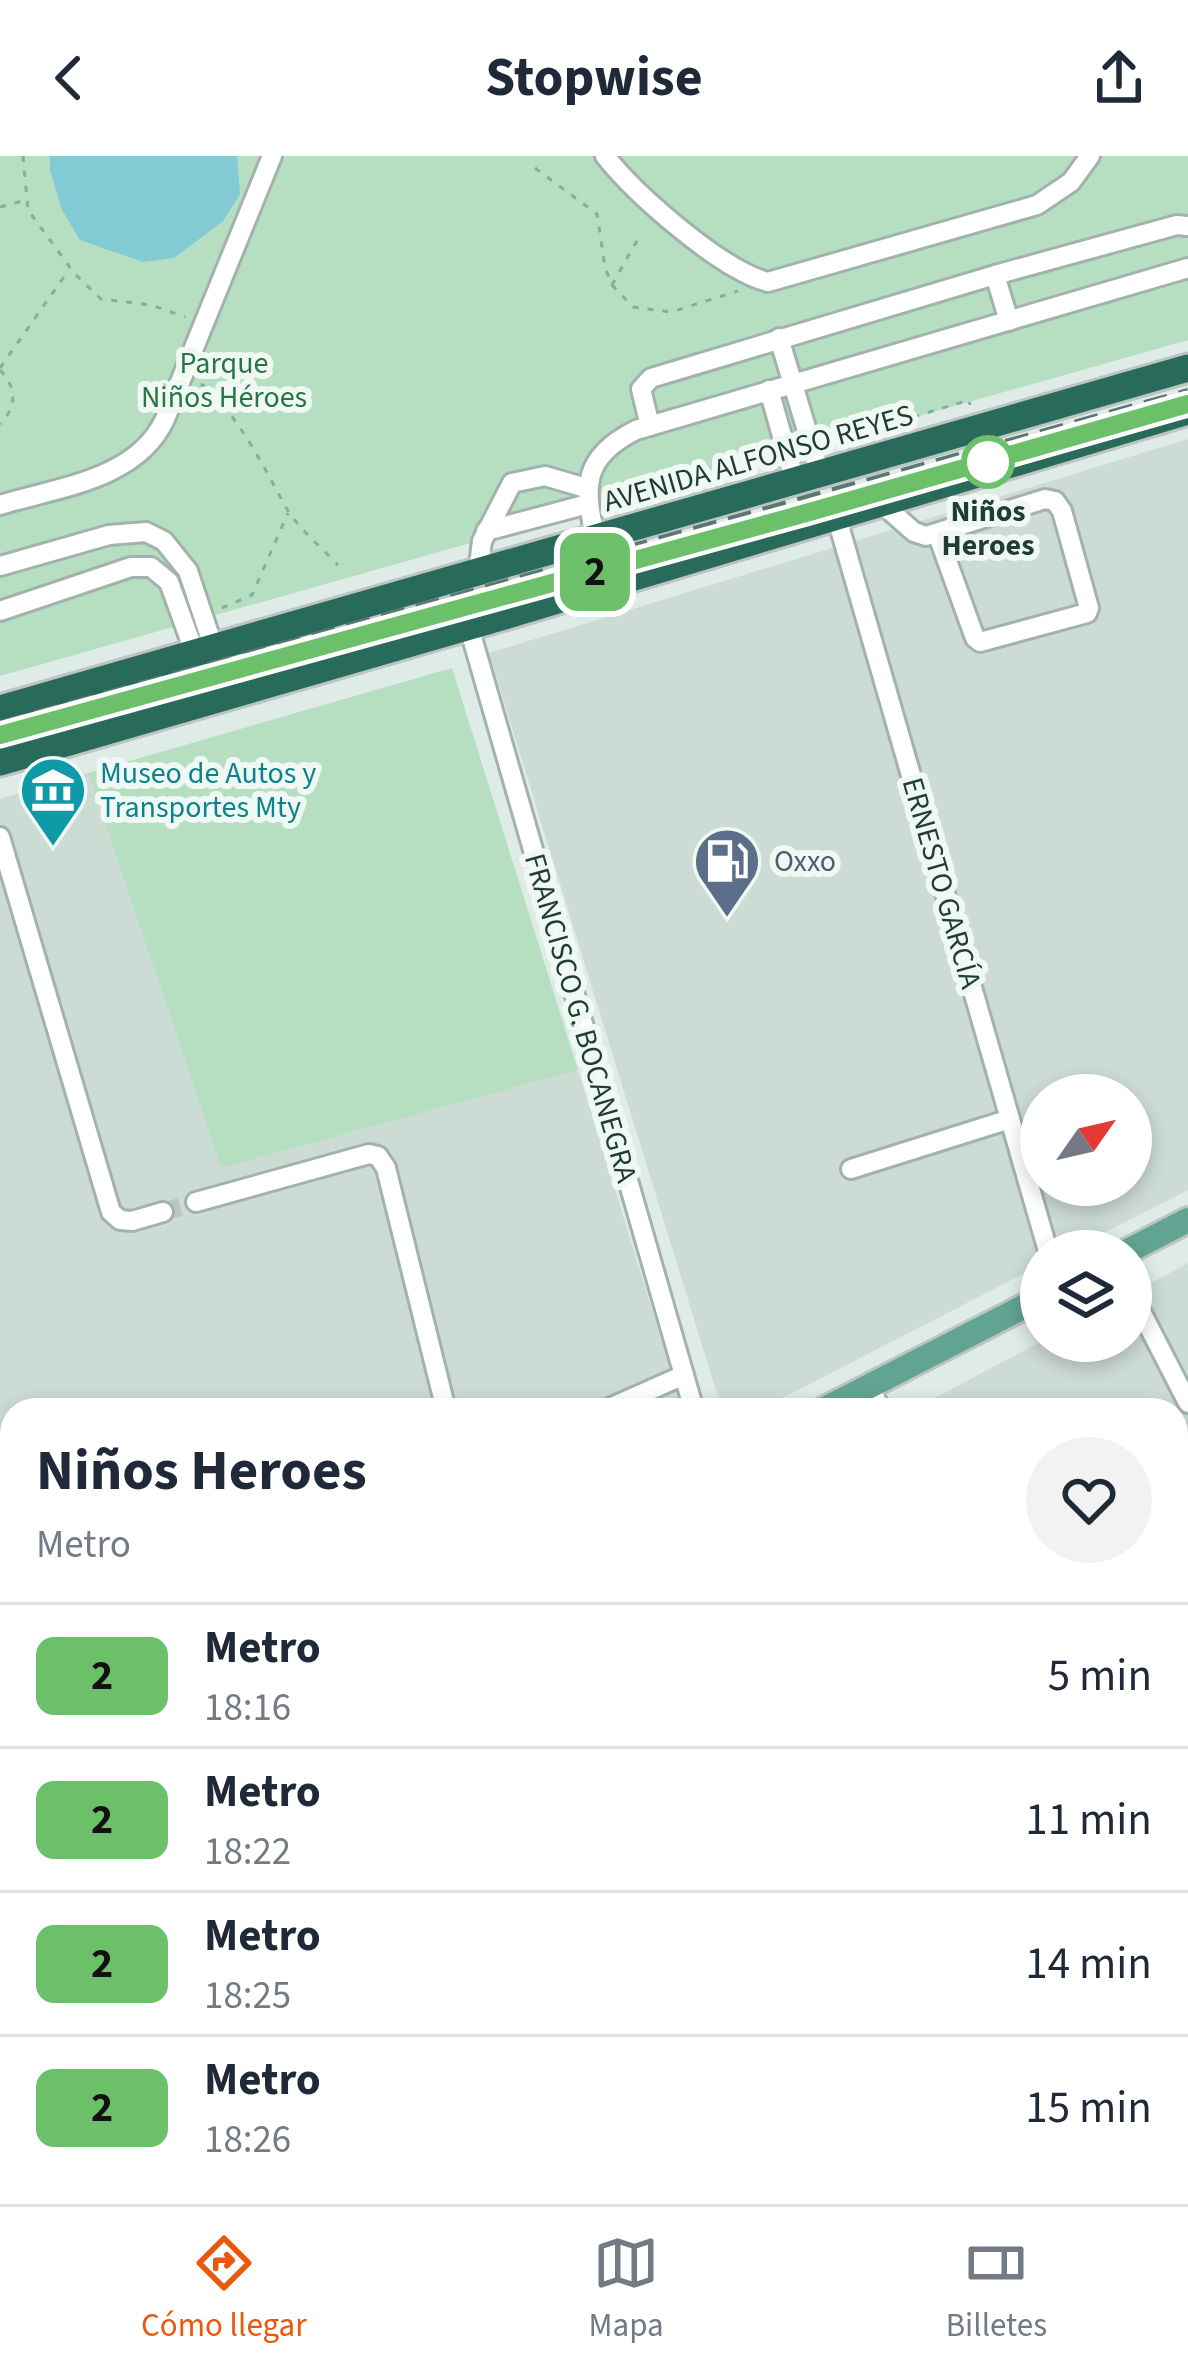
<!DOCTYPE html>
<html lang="es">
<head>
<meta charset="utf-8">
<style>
	:root { --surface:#fff; --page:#f2f2f3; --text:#1f2937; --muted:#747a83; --line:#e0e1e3; --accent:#ea580c }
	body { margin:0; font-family:"Source Sans 3",sans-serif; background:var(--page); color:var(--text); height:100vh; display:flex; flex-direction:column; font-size:45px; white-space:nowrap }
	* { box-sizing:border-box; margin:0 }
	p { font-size:39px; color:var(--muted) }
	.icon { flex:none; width:66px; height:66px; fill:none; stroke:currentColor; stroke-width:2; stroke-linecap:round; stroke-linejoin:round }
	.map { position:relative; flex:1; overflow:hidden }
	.panel { position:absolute; left:0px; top:1242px; width:1188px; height:807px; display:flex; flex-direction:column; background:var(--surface); border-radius:36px 36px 0 0; box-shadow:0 6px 18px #0003 }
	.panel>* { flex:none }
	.badge { padding:0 24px; border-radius:18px; font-size:42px; line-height:78px }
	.needle { width:78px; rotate:56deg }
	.controls { position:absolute; left:1020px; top:918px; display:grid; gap:24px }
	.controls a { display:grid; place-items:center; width:132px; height:132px; border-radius:50%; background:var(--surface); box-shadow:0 6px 18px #0003; font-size:60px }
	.map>.badge { position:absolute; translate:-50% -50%; box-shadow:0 0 0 6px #fff }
	.round { display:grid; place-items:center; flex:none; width:126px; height:126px; border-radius:63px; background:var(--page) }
	.summary { display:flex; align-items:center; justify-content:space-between; height:204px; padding:0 36px }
	h1 { font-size:57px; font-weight:700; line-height:90px }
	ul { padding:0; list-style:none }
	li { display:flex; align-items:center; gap:36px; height:144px; padding:0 36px; border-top:3px solid var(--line) }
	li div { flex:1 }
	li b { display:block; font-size:45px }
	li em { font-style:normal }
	li .badge { min-width:132px; font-weight:700; text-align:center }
	header { display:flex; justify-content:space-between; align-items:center; height:156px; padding:0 36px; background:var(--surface); font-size:54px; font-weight:700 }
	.tabs { display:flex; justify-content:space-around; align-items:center; height:168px; border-top:3px solid var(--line); background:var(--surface); font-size:33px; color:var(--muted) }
	.tabs a { display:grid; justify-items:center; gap:6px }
	.tabs .on { color:var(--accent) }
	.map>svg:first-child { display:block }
	.built { fill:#cddbd5; fill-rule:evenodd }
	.green { fill:#b6dec0 }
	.water { fill:#83cad5 }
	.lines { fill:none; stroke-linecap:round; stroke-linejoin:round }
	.minor-tunnel { stroke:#b9c8c2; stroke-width:18; stroke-dasharray:18 9; stroke-linecap:butt }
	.minor-casing { stroke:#a2b3ad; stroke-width:24 }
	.major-casing { stroke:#bcc5c2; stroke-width:30 }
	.highway-casing { stroke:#bcc5c2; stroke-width:33 }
	.path { stroke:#7db1a0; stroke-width:3; stroke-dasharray:6 9; stroke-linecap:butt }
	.minor { stroke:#fff; stroke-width:18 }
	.major { stroke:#61a491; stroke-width:24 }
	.highway { stroke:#296b5b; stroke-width:27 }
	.rail { stroke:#59786f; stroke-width:6; stroke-dasharray:24 12; stroke-linecap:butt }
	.line-casing { stroke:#fff; stroke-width:27 }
	.line { stroke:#6bc069; stroke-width:18 }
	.stop-dot { fill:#fff; stroke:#6bc069; stroke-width:6 }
	.labels { text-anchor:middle; stroke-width:12; stroke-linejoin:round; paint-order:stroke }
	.park-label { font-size:30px; fill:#277643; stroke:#f0f8f4 }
	.street-label { font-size:30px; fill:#1f3d34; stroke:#f0f8f4 }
	.stop-label { font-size:30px; font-weight:bold; fill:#1f3d34; stroke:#f0f8f4 }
	.culture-label { font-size:30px; fill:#0d838f; stroke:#f0f8f4; text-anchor:start }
	.service-label { font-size:30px; fill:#4e5e75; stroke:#f0f8f4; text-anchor:start }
</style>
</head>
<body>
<header><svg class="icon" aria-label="back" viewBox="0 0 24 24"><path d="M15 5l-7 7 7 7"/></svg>Stopwise<svg class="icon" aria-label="share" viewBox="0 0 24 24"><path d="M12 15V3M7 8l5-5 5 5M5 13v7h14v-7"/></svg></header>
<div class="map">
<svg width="1188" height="2048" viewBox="0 0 1188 2048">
	<rect width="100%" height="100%" fill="#dfebe6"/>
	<g class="built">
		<path d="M1188,283V1034L1068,1095H1041V1109L759,1254H722L489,497ZM1041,939H1131V1029H1041Z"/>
		<polygon points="88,617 221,1012 578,914 683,1254 12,1254 12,1391 0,1384 0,643"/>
		<polygon points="1188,1107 1188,2048 1005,2048 988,2037 1176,2037 1176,1254 912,1254 1042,1185 1131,1185 1131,1138"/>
		<polygon points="0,1540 12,1548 12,1644 0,1650"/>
		<polygon points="12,1700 12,2037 860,2037 876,2048 0,2048 0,1706"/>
	</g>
	<g class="green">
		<polygon points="0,0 1188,0 1188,184 0,520"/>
		<polygon points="452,512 578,914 221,1012 88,617"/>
	</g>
	<polygon class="water" points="50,0 237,0 240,38 223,65 174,102 143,106 80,84 62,54 50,14"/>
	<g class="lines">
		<polyline class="minor-tunnel" points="163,1056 196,1046"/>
		<g class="minor-casing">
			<g id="minor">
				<path d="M605,0C636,39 721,114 768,126L1037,49L1071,26L1090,0"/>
				<polyline points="995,119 1009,165"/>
				<polyline points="779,182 820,318"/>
				<polyline points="769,234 795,326"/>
				<polyline points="650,270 641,233 651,222 995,119 1177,69 1188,70"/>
				<polyline points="880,346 914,376 926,380 1045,343 1055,345 1062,355 1089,452 1087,457 980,486 975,482 937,377"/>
				<path d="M0,349C58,331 137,324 165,263L272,0"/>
				<polyline points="836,359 1048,1095"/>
				<polyline points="486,375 588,348"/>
				<path d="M596,383C583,331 582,301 636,274L1188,112"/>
				<polyline points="0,410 109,379 146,376 164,385 188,415 214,493"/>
				<polyline points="478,417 482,385 512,327 545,320 586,332"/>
				<polyline points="0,455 131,411 151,411 169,426 195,498"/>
				<polyline points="469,471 694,1254"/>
				<polyline points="0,681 111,1056 120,1064 132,1065 163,1056"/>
				<polyline points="851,1013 1010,963"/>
				<polyline points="196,1046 369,998 378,1000 386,1012 446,1254"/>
				<polyline points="1131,1136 1188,1247"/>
				<polyline points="869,1230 881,1254"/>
				<polyline points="605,1254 684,1219"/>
				<polyline points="1176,1404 1188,1398"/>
				<polyline points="0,1421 12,1428"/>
				<polyline points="1176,1491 1188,1486"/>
				<polyline points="0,1509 12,1516"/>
				<polyline points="0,1583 11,1599 0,1612"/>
				<polyline points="1176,1657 1188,1665"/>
				<polyline points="0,2007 12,2031"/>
				<polyline points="338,2037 343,2048"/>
				<polyline points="639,2037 645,2048"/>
				<polyline points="852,2037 870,2048"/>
				<polyline points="532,2048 554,2037"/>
			</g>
		</g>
		<g class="major-casing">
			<g id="major">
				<polyline points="1128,1095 1188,1064"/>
				<polyline points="823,1254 1041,1142"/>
				<polyline points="0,1677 12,1671"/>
			</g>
		</g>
		<g class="highway-casing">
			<g id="highway">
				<polyline points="0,553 1188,212"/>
				<polyline points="0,606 501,461 1188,255"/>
			</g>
		</g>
		<g class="path">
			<polyline points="23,0 28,54 74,117 101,143 151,149 185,161"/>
			<polyline points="535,12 597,58 605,111 612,129 639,81"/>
			<polyline points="0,51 26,44"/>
			<polyline points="612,129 633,151 671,156 738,135"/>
			<polyline points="0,212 68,115"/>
			<path d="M0,214C17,231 17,252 0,268"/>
			<path d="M201,228C238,257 264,312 287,353C299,373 322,392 338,409"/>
			<polyline points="835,279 838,272 892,256 900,265 969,244 970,249"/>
			<polyline points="836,280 839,284 898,270"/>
			<polyline points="222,452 252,439 288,357"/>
		</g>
		<use href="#minor" class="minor"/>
		<use href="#major" class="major"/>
		<use href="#highway" class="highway"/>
		<g class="rail">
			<polyline points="0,567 1188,235"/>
			<polyline points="0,1451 12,1458"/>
			<polyline points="936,2037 953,2048"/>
		</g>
	</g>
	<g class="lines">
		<g class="line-casing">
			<polyline id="line" points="0,579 806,357 1188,248"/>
		</g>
		<use href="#line" class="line"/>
	</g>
	<defs>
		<g id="museum-pin" transform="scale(3.45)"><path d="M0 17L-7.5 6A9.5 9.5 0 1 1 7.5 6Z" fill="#0f9aa8" stroke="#f0f8f4"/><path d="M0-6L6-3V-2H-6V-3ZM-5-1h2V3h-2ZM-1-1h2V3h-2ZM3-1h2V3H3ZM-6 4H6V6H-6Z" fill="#fff"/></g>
		<g id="fuel-pin" transform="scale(3.45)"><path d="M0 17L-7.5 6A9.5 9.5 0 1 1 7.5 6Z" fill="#5c6f8a" stroke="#f0f8f4"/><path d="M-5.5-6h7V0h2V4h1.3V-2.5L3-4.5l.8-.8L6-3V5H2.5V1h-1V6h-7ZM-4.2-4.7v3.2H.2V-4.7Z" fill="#fff"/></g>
	</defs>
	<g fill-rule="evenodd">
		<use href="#museum-pin" x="53" y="634"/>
		<use href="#fuel-pin" x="727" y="705"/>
	</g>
	<circle class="stop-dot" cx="988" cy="306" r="24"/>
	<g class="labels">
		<g class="park-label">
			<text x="224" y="217">Parque<tspan x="224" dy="34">Niños Héroes</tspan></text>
		</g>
		<g class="street-label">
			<text transform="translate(758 302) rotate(-16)" y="10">AVENIDA ALFONSO REYES</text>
			<text transform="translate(942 727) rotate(74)" y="10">ERNESTO GARCÍA</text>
			<text transform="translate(581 862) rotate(74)" y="10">FRANCISCO G. BOCANEGRA</text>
		</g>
		<g class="stop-label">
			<text x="988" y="365">Niños<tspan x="988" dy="34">Heroes</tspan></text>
		</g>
		<g class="culture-label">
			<text x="100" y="627">Museo de Autos y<tspan x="100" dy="34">Transportes Mty</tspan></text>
		</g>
		<g class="service-label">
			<text x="774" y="715">Oxxo</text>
		</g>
	</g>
</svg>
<div class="controls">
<a><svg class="needle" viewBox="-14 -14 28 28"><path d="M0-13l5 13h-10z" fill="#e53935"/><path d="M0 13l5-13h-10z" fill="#747a83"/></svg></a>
<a><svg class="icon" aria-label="layers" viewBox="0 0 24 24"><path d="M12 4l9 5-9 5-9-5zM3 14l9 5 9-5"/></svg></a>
</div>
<b class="badge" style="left:595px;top:416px;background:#6bc069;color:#111">2</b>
<section class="panel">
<div class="summary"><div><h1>Niños Heroes</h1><p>Metro</p></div><a class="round"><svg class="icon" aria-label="heart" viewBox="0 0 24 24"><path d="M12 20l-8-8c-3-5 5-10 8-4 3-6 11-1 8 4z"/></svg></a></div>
<ul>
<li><span class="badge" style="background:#6bc069;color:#111">2</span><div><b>Metro</b><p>18:16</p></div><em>5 min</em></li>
<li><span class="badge" style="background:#6bc069;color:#111">2</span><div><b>Metro</b><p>18:22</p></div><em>11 min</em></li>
<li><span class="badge" style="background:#6bc069;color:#111">2</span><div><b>Metro</b><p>18:25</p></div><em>14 min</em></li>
<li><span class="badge" style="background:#6bc069;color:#111">2</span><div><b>Metro</b><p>18:26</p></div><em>15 min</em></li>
</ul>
</section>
</div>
<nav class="tabs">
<a class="on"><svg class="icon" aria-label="directions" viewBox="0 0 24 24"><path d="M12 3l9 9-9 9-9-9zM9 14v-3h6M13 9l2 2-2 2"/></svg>Cómo llegar</a>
<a><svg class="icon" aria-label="map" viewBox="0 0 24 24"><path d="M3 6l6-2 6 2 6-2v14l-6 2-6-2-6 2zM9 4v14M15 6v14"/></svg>Mapa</a>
<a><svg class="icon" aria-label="tickets" viewBox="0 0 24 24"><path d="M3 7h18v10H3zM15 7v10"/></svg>Billetes</a>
</nav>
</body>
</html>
